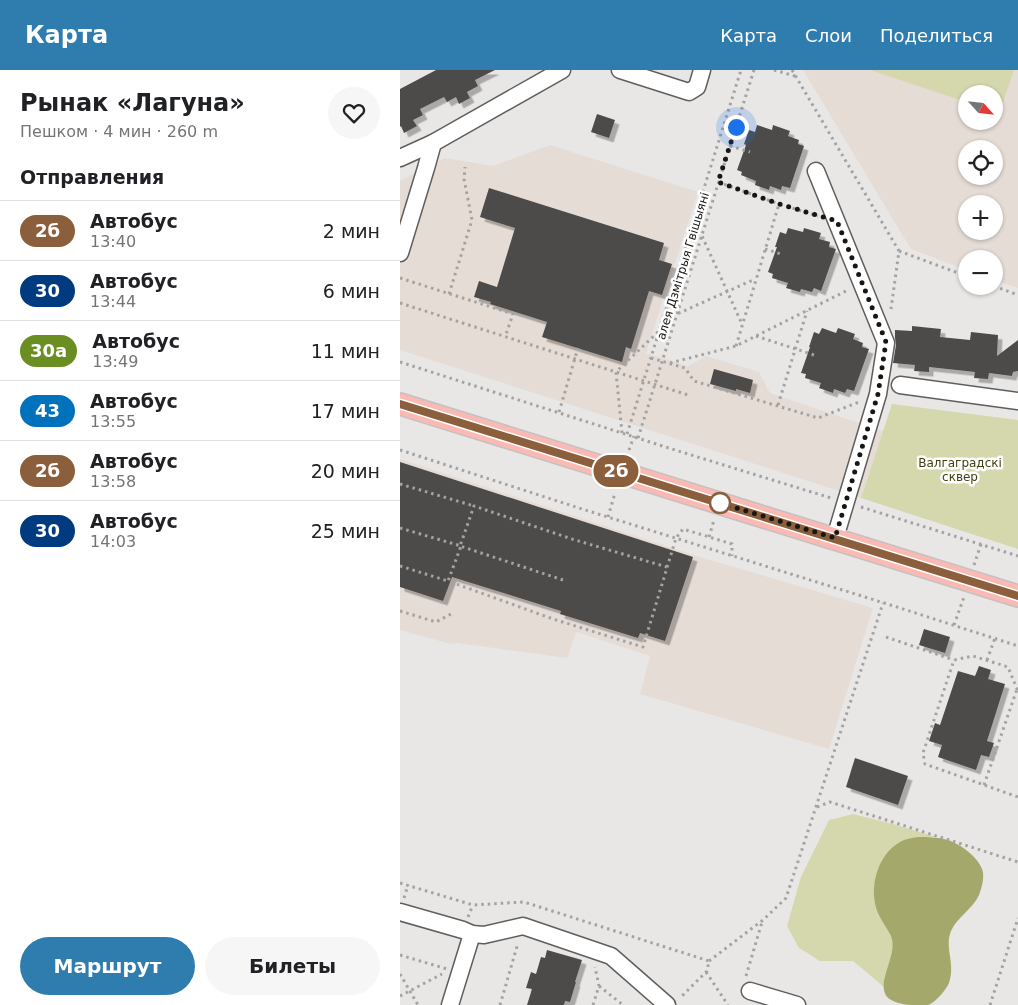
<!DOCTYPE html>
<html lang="ru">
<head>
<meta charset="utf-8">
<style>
	:root { --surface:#fff; --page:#f6f6f6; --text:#202124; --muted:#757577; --line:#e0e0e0; --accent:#2f7daf }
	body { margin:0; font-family:"DejaVu Sans",sans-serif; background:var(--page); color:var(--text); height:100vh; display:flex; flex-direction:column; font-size:19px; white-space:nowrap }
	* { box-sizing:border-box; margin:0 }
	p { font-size:16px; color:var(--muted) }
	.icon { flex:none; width:28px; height:28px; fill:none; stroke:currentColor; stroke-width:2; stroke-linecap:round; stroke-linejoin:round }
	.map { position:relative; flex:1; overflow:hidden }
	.side { display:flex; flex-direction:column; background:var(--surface); width:400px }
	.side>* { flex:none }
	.badge { padding:0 10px; border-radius:16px; font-size:18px; line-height:32px }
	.needle { width:32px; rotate:117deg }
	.buttons { position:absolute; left:558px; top:15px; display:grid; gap:10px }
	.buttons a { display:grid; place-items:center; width:45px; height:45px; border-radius:50%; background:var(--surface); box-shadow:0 1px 4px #0004; font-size:25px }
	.you { position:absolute; width:25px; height:25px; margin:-12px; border:4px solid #fff; border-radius:50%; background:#1a73e8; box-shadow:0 0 0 8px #1a73e833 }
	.map>.badge { position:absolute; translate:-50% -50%; box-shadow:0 0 0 2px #fff }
	h2 { padding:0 20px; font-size:19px; line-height:45px }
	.round { display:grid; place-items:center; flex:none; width:52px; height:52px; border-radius:26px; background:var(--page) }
	.head { display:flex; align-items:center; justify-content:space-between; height:85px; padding:0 20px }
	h1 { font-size:24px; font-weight:600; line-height:38px }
	.primary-button { display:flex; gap:10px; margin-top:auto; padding:10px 20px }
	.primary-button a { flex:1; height:58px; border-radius:30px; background:var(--accent); color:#fff; font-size:20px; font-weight:600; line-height:58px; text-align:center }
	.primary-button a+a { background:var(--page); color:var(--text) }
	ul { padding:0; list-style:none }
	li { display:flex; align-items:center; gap:15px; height:60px; padding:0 20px; border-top:1px solid var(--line) }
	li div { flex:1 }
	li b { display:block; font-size:19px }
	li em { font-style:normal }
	li .badge { min-width:55px; font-weight:700; text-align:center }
	header { display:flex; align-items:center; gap:30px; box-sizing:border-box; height:70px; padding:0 25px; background:var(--accent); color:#fff }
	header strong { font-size:24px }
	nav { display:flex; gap:28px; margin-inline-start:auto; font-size:18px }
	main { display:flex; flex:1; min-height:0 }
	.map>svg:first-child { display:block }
	.built { fill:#e5dcd5; fill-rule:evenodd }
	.green { fill:#d4d8ac }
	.forest { fill:#a4a86b }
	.building { fill:#4e4b4a; filter:url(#shadow) }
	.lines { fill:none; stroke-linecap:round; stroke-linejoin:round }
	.minor-casing { stroke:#605e5c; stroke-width:19 }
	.major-casing { stroke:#c3c2c2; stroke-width:24 }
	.path { stroke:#a5a3a2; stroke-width:3; stroke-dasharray:2.5 4; stroke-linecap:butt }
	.minor { stroke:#fff; stroke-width:16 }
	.major { stroke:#fbb9b4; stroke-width:21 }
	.line-casing { stroke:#fff; stroke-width:11 }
	.line { stroke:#8b5e3c; stroke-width:8 }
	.walk { stroke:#171615; stroke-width:5; stroke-dasharray:0 9 }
	.stop-dot { fill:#fff; stroke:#8b5e3c; stroke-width:2.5 }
	.labels { text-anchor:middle; stroke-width:5; stroke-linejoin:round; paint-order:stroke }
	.street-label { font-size:12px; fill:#171615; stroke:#fff }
	.park-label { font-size:12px; fill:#3e400f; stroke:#fff }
</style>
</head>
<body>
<header>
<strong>Карта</strong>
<nav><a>Карта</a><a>Слои</a><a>Поделиться</a></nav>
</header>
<main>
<section class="side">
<div class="head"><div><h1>Рынак «Лагуна»</h1><p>Пешком · 4 мин · 260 m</p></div><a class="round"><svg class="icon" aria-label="heart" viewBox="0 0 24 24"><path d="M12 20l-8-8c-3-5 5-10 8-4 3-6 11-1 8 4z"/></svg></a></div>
<h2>Отправления</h2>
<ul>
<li><span class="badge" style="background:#8b5e3c;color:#fff">2б</span><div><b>Автобус</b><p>13:40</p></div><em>2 мин</em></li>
<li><span class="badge" style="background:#003b80;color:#fff">30</span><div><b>Автобус</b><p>13:44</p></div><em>6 мин</em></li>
<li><span class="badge" style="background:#6b8e23;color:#fff">30а</span><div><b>Автобус</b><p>13:49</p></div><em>11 мин</em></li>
<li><span class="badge" style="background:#0072bc;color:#fff">43</span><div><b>Автобус</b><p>13:55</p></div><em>17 мин</em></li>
<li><span class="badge" style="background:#8b5e3c;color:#fff">2б</span><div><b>Автобус</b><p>13:58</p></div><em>20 мин</em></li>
<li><span class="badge" style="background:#003b80;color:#fff">30</span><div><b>Автобус</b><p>14:03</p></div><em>25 мин</em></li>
</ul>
<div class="primary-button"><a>Маршрут</a><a>Билеты</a></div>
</section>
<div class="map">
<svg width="618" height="935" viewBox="0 0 618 935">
	<defs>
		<filter id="shadow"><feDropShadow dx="4.5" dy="4.5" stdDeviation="0" flood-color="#0004"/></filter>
	</defs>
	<rect width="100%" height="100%" fill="#e9e7e5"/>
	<g class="built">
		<path d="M403,0H618V218L594,210V189H566V200L511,179ZM566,24H594V51H566ZM566,79H594V106H566ZM566,134H594V161H566Z"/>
		<polygon points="150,75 298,122 246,283 288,296 306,286 359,302 370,323 483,361 461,428 0,280 0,111 45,88 93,96"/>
		<polygon points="0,389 300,487 473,538 429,679 240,624 250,586 176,562 167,588 57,573 51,574 0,560"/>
	</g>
	<g class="green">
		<polygon points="470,0 614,0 599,43 594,41 594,24 566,24 566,32"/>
		<polygon points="492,334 618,350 618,479 461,428"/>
		<path d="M453,744L493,754L536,767H518L474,815C474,824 474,833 478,842C481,852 490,860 493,871C495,883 488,894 485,905C484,909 484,913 484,917L453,891H420L399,878L387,856L401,807L429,750Z"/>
	</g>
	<path class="forest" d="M518,767C528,767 538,767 548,770C560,774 578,787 582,799C585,806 582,817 579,825C573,839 557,847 551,861C544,878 556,893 549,913C546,920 535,933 528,935C526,935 523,935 521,935C510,935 497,935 488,928C474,912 499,886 491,866C487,858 481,850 478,843C468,819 477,785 500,772C505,769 512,768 518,767Z"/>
	<g class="building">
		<polygon points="36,0 95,0 75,10 78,16 67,22 70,28 59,34 56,27 47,32 44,27 20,39 23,45 13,50 17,56 4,63 1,56 0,57 0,19"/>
		<polygon points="197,44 215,50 209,68 191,62"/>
		<polygon points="357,55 372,60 373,55 390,61 388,66 399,70 398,74 404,76 390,118 382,116 381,120 370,116 369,120 355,115 356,111 341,105 342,102 337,100 346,75 344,74 349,60 355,62"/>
		<polygon points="89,118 264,173 259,190 272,194 262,225 249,221 231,279 226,277 222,292 142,267 147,252 90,234 91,232 74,227 79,211 97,217 115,158 80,147"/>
		<polygon points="388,158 403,162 404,158 421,163 419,169 430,172 429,177 436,179 421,221 414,218 412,222 401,219 400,222 386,218 388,213 372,208 373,204 368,202 377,177 375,177 380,162 386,164"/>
		<polygon points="512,256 541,259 540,267 570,270 571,262 598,265 597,286 618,270 618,301 613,302 612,306 589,303 588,309 574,308 575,302 529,297 529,302 514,301 515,295 493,293 496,275 495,268 495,260 512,261"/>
		<polygon points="422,258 436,263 438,258 455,264 453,269 463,273 462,277 469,279 454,321 447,319 445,323 434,319 433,323 419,318 421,313 405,308 406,304 401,303 410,277 409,277 414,262 419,264"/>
		<polygon points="314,299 353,310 350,323 336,319 336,321 310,314"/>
		<polygon points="0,392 293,487 265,571 240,563 238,568 160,544 161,541 52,507 43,531 0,517"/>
		<polygon points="524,559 550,567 545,583 519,575"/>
		<polygon points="579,596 591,600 588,609 605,614 587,671 594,673 589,687 581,685 576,700 538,687 542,675 529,671 535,653 540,655 558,601 575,606"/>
		<polygon points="455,688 508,706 498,735 446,717"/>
		<polygon points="147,880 182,890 175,912 176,912 170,932 165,931 164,935 127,935 132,919 126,918 131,902 136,904 141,887 145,888"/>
	</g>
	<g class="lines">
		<g class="minor-casing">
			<g id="minor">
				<polyline points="220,0 289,22 297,17 302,0"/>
				<polyline points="0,88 33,73"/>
				<polyline points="416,101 486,273 478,324 435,468"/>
				<polyline points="0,183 26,98 33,73 162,0"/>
				<polyline points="500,315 618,331"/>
				<polyline points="0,842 63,860 72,864 84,865 123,856 211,886 267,935"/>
				<polyline points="350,921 397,935"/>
				<polyline points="50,935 72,864"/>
			</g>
		</g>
		<g class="major-casing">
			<polyline id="major" points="0,334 618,526"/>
		</g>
		<g class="path">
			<polyline points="374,0 395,6"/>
			<polyline points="392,0 499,181 491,239"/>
			<polyline points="330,76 350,82"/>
			<polyline points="318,112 379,134"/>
			<polyline points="290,162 302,166 342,254"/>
			<polyline points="365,179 381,184"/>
			<polyline points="499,181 566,206"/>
			<polyline points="0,208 113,244 105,267"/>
			<polyline points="594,216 618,225"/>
			<polyline points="49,224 72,150 64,109 65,97"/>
			<polyline points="0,233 288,325"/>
			<polyline points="266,240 277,244 355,209"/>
			<polyline points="356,266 414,285"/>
			<polyline points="336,276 379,134 418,146"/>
			<polyline points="251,288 285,298 294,311 418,348 459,332"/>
			<polyline points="0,292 275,380 431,428"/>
			<polyline points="270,293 336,276 448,220"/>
			<polyline points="378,335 407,241"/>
			<polyline points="159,342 178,278"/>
			<polyline points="222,363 216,302 259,261"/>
			<polyline points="227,364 341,0"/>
			<polyline points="238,368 354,0"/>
			<polyline points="0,380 182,439 497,537 618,576"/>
			<polyline points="229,380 234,366"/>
			<polyline points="0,414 74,436"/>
			<polyline points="461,437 618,486"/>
			<polyline points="208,447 215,423"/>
			<polyline points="0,458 61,476 48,511 153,549 243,577 276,468 283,459 332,474 332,486"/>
			<polyline points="309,467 314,450"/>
			<polyline points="574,495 581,474"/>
			<polyline points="0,496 48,511"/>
			<polyline points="163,510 60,476 74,436 175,470 267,497"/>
			<polyline points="0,541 36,552 53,543"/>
			<polyline points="554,555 564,527"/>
			<polyline points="486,567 554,590"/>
			<polyline points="587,590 595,568"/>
			<polyline points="618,619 617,619 608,597 573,586 554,590 523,683 525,694 618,727"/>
			<polyline points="584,715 617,619"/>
			<polyline points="417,737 430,732 618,792"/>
			<polyline points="0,813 73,835 124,832 309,891 307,901 281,927"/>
			<polyline points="4,828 8,815"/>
			<polyline points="68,847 73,835"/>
			<polyline points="0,885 47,899"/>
			<polyline points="309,891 363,850 386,828 483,533"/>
			<polyline points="306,902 328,935"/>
			<polyline points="0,904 18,935"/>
			<polyline points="346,906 362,852"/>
			<polyline points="199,916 223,935"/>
			<polyline points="0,926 42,904"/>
			<polyline points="100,935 118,873"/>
			<polyline points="193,935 199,916 195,897"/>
			<polyline points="590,935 618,848"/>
		</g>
		<use href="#minor" class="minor"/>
		<use href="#major" class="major"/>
	</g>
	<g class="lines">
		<g class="line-casing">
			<polyline id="line" points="0,334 618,526"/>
		</g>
		<use href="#line" class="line"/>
		<polyline class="walk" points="320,433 435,468 478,324 486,272 437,151 379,134 318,112 336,57"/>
	</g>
	<circle class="stop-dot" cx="320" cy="433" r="10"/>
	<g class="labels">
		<g class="street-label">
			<text transform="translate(283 196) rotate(-73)" y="4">алея Дзмітрыя Гвішыяні</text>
		</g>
		<g class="park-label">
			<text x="560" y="397">Валгаградскі<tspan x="560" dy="14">сквер</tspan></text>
		</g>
	</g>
</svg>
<div class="buttons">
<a><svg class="needle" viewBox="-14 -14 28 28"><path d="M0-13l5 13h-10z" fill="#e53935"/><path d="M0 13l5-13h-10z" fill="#757577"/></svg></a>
<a><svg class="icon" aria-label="locate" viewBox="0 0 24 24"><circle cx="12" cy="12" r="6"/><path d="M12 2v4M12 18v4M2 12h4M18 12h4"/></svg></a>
<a>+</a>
<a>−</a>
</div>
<div class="you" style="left:336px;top:57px"></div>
<b class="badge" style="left:216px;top:401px;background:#8b5e3c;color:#fff">2б</b>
</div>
</main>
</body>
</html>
